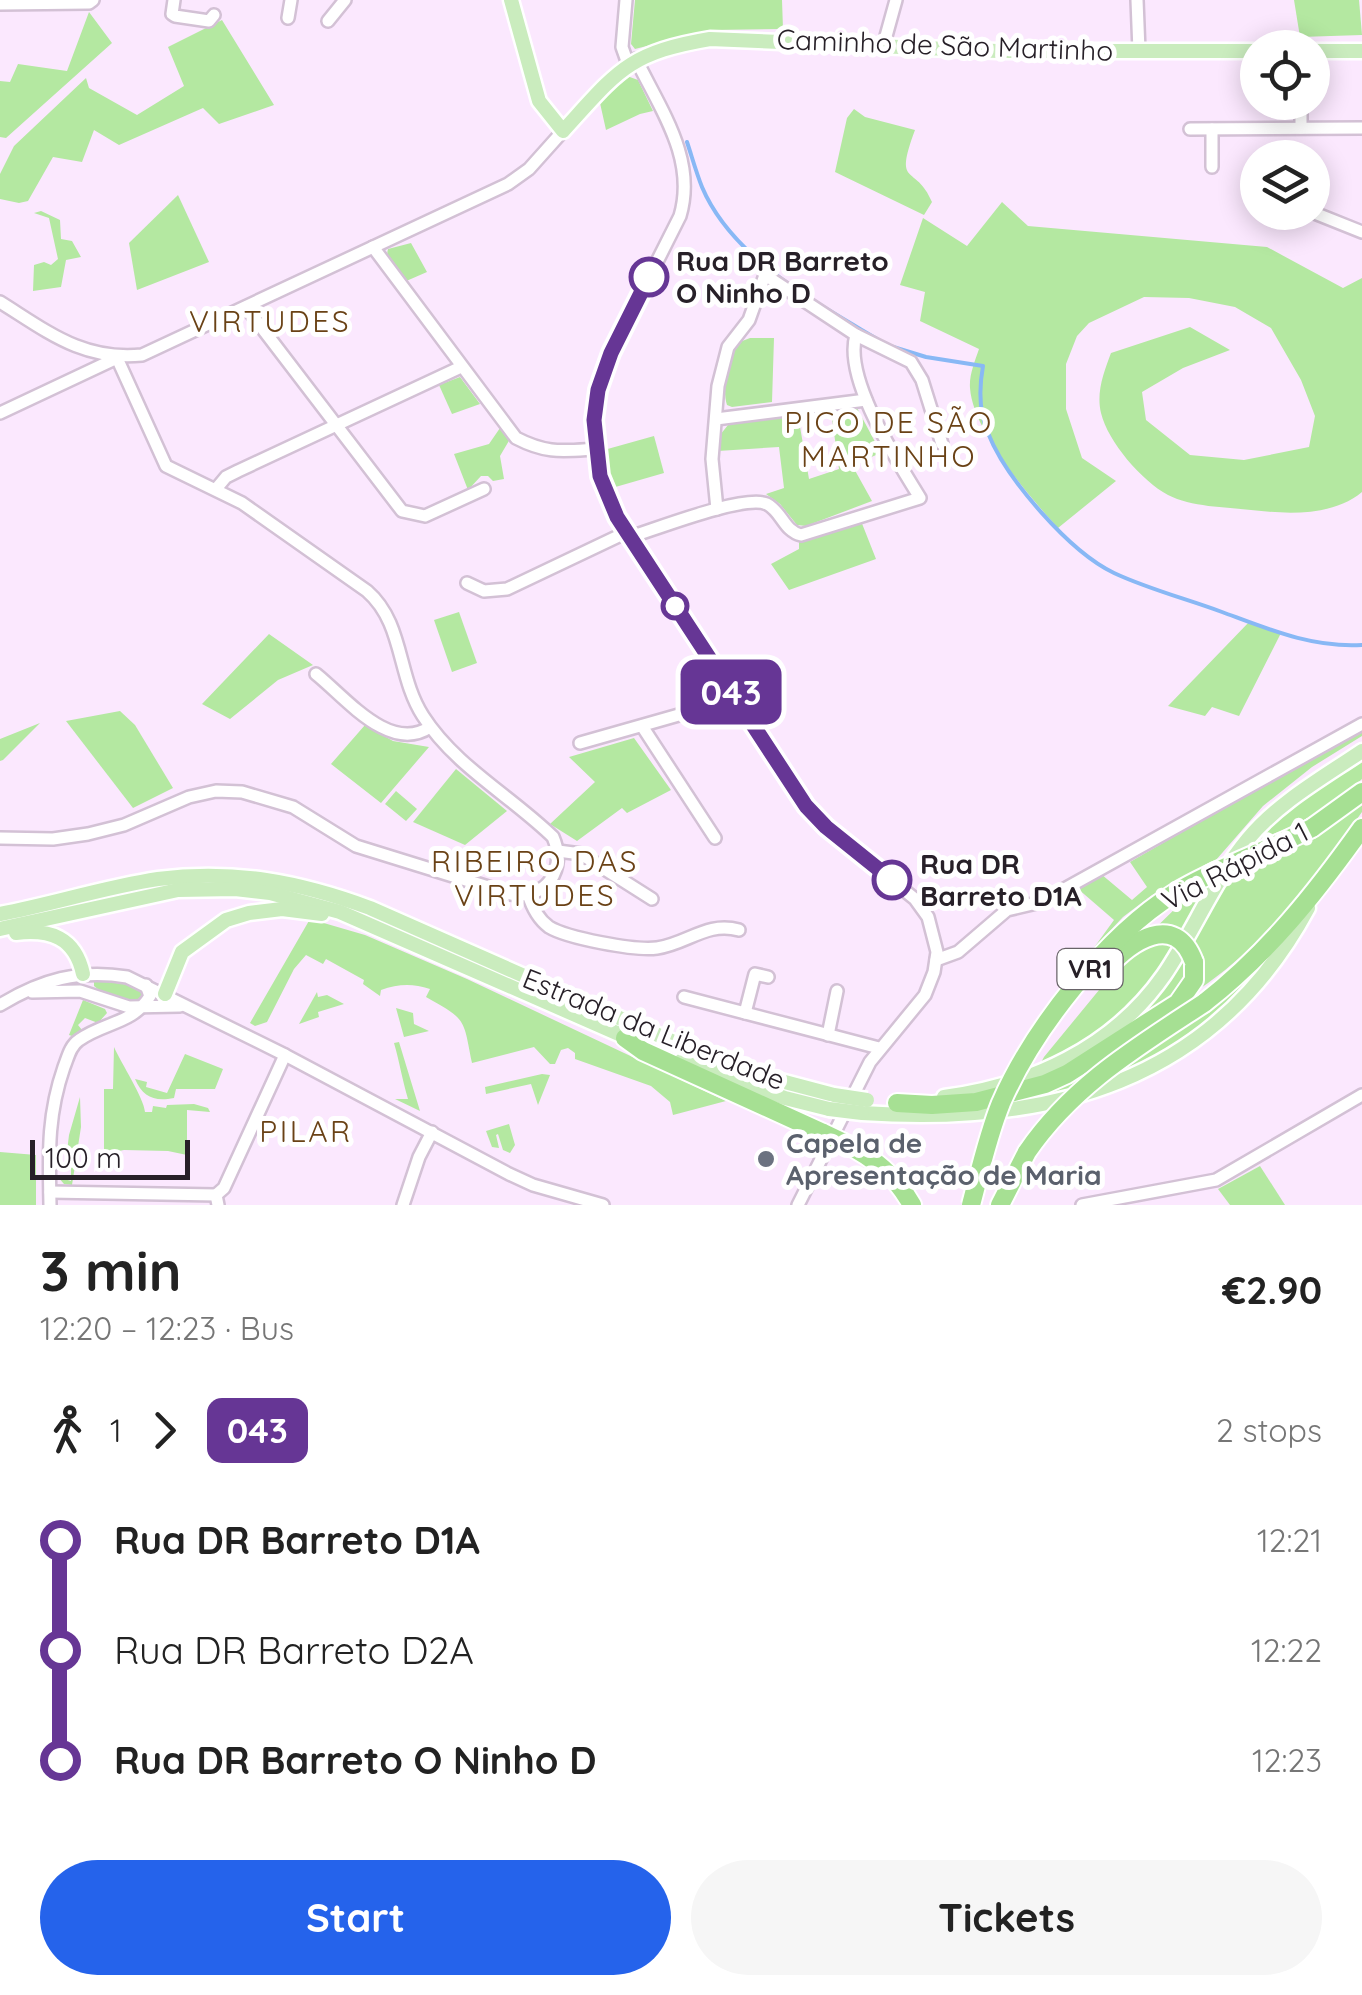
<!DOCTYPE html>
<html lang="en">
<head>
<meta charset="utf-8">
<style>
	:root { --surface:#fff; --page:#f6f6f6; --text:#222; --muted:#767676; --accent:#2563eb }
	body { margin:0; font-family:Quicksand,sans-serif; background:var(--page); color:var(--text); height:100vh; display:flex; flex-direction:column; font-size:38px; white-space:nowrap }
	* { box-sizing:border-box; margin:0 }
	p { font-size:32px; color:var(--muted) }
	.icon { flex:none; width:55px; height:55px; fill:none; stroke:currentColor; stroke-width:2; stroke-linecap:round; stroke-linejoin:round }
	.map { position:relative; height:1205px; overflow:hidden }
	.panel { display:flex; flex-direction:column; background:var(--surface); flex:1 }
	.panel>* { flex:none }
	.badge { padding:0 20px; border-radius:15px; font-size:35px; line-height:65px }
	.controls { position:absolute; left:1240px; top:30px; display:grid; gap:20px }
	.controls a { display:grid; place-items:center; width:90px; height:90px; border-radius:50%; background:var(--surface); box-shadow:0 5px 25px #0003; font-size:50px }
	.scale { position:absolute; left:30px; bottom:25px; width:160px; box-sizing:border-box; padding-left:10px; border:5px solid #272028; border-top:0; font-size:28px; line-height:35px; white-space:nowrap; color:#272028; -webkit-text-stroke:8px #fff; paint-order:stroke }
	.map>.badge { position:absolute; translate:-50% -50%; box-shadow:0 0 0 5px #fff }
	.legs { display:flex; align-items:center; gap:15px; height:110px; padding:0 40px; font-size:32px }
	.legs p { margin-inline-start:auto }
	.summary { display:flex; align-items:center; justify-content:space-between; height:170px; padding:0 40px }
	h1 { font-size:55px; font-weight:700; line-height:75px }
	.primary-button { display:flex; gap:20px; margin-top:auto; padding:20px 40px }
	.primary-button a { flex:1; height:115px; border-radius:60px; background:var(--accent); color:#fff; font-size:40px; font-weight:700; line-height:115px; text-align:center }
	.primary-button a+a { background:var(--page); color:var(--text) }
	ul { padding:0 40px; list-style:none }
	li { display:flex; align-items:center; gap:35px; height:110px; font-size:38px }
	li i { display:grid; place-items:center; width:15px; height:100%; margin:0 12px; background:currentColor }
	li i::after { content:''; width:25px; height:25px; margin:-12px; border:8px solid; border-radius:50%; background:var(--surface) }
	li p { margin-inline-start:auto }
	li:first-child i { background:linear-gradient(#0000 50%,currentColor 0) }
	li:last-child i { background:linear-gradient(currentColor 50%,#0000 0) }
	.map>svg:first-child { display:block }
	.green { fill:#b4e8a1 }
	.lines { fill:none; stroke-linecap:round; stroke-linejoin:round }
	.stream { stroke:#88b8f5; stroke-width:4 }
	.minor-casing { stroke:#d3c1d5; stroke-width:16 }
	.major-casing { stroke:#fff; stroke-width:19 }
	.highway-casing { stroke:#fff; stroke-width:22 }
	.minor { stroke:#fff; stroke-width:11 }
	.major { stroke:#caecbe; stroke-width:14 }
	.highway { stroke:#a6e093; stroke-width:18 }
	.major-bridge-casing { stroke:#fff; stroke-width:19; stroke-linecap:butt }
	.highway-bridge-casing { stroke:#fff; stroke-width:22; stroke-linecap:butt }
	.major-bridge { stroke:#caecbe; stroke-width:14 }
	.highway-bridge { stroke:#a6e093; stroke-width:18 }
	.line-1-casing { stroke:#fff; stroke-width:22 }
	.line-1 { stroke:#663695; stroke-width:15 }
	.stop-1-dot { fill:#fff; stroke:#663695; stroke-width:5 }
	.worship-dot { fill:#6b7280; stroke:#fff; stroke-width:4 }
	.labels { text-anchor:middle; stroke-width:10; stroke-linejoin:round; paint-order:stroke }
	.shield { fill:#fff; stroke:#686368; stroke-width:2.5 }
	.shield-label { font-size:25px; font-weight:bold; fill:#272028 }
	.street-label { font-size:28px; fill:#272028; stroke:#fff }
	.stop-label { font-size:28px; font-weight:bold; fill:#272028; stroke:#fff; text-anchor:start }
	.worship-label { font-size:28px; font-weight:bold; fill:#5b616d; stroke:#fff; text-anchor:start }
	.neighbourhood-label { font-size:30px; letter-spacing:2.5px; fill:#6a4216; stroke:#fff }
</style>
</head>
<body>
<div class="map">
<svg width="1362" height="1205" viewBox="0 0 1362 1205">
	<rect width="100%" height="100%" fill="#fbe8fe"/>
	<g class="green">
		<polygon points="635,0 782,0 783,29 710,30 635,49 631,44"/>
		<polygon points="1294,0 1359,0 1362,35 1300,37"/>
		<polygon points="89,12 112,43 6,138 0,137 0,81 10,82 18,64 67,71"/>
		<polygon points="222,20 274,105 219,124 203,108 119,145 94,130 82,162 53,157 28,201 19,203 0,199 0,174 14,146 86,78 89,88 137,115 184,86 168,47"/>
		<polygon points="627,76 638,80 653,111 640,114 606,130 600,103"/>
		<path d="M854,109L865,117L915,130C893,189 916,163 932,202L924,215L835,172L847,118Z"/>
		<polygon points="178,195 209,262 137,290 129,243"/>
		<path d="M1002,202L1028,226L1267,247L1343,288L1362,278V492C1332,517 1286,514 1251,510C1225,507 1191,507 1168,495C1142,481 1108,442 1101,413C1096,392 1104,372 1111,353L1190,327L1230,350L1183,368L1142,392L1146,420L1190,455L1244,460L1309,447L1315,416L1301,380L1271,328L1235,307L1189,298L1144,297L1089,323L1077,336L1066,364V409L1082,458L1116,481L1058,528C1028,495 973,431 970,388C969,375 975,361 979,349L920,321L925,292L900,285L923,218L967,246Z"/>
		<polygon points="41,211 60,220 61,239 72,241 81,257 66,260 61,287 33,291 34,265 44,262 51,265 58,259 49,218 34,213"/>
		<path d="M411,243L427,272L404,282C397,272 384,262 388,249Z"/>
		<path d="M750,338H774L772,402L732,407L727,405C721,386 730,362 737,343Z"/>
		<polygon points="460,377 480,404 452,414 439,385"/>
		<polygon points="857,408 881,453 852,465 872,501 806,526 797,525 780,504 766,494 784,488 779,447 718,451 720,435 728,425 798,415 809,479 839,469 831,411"/>
		<polygon points="500,428 510,439 500,456 504,479 493,481 488,476 481,476 468,490 454,454 489,444"/>
		<polygon points="654,436 664,473 612,488 604,450"/>
		<polygon points="861,521 876,559 789,590 771,564 799,549 799,542"/>
		<polygon points="459,612 477,663 452,672 434,620"/>
		<polygon points="1250,621 1281,633 1239,716 1212,707 1205,716 1168,706"/>
		<polygon points="269,634 313,665 278,680 230,719 202,704"/>
		<polygon points="120,711 135,725 173,788 133,808 66,721"/>
		<polygon points="40,723 3,760 0,761 0,739"/>
		<polygon points="365,725 393,741 429,747 381,803 331,764"/>
		<polygon points="1362,728 1362,736 1312,767 1263,806 1216,860 1152,895 1123,917 1093,949 1114,920 1077,888 1101,874 1132,900 1147,887 1130,862 1201,821 1217,807"/>
		<polygon points="634,738 671,790 627,813 622,808 577,841 550,824 595,782 569,757"/>
		<path d="M1362,758V779C1331,807 1294,829 1255,840L1293,805Z"/>
		<polygon points="456,769 507,811 465,845 413,822"/>
		<polygon points="396,791 417,809 406,821 385,804"/>
		<path d="M1362,801V812C1317,874 1271,938 1208,983C1157,1020 1095,1046 1037,1070L1044,1057L1127,956L1189,895L1296,846Z"/>
		<path d="M310,919L365,935L467,979L726,1101L673,1115L670,1102L651,1086L575,1059V1053L568,1048L561,1050L555,1064H550L534,1047L472,1063C463,1018 467,1020 426,997L430,989C412,983 398,984 381,990L380,996L363,984L364,980L326,959L323,964L306,955L294,969L267,1022L255,1026L250,1023Z"/>
		<path d="M1263,964C1261,969 1248,982 1240,991C1183,1055 1107,1083 1025,1102V1098L1156,1041L1227,994Z"/>
		<path d="M94,980L130,985L143,991L144,997C130,1005 107,997 94,986Z"/>
		<polygon points="317,992 318,997 327,995 344,1004 318,1012 319,1017 299,1024"/>
		<polygon points="83,1000 105,1009 107,1013 98,1023 85,1018 78,1025 82,1030 72,1036 69,1035"/>
		<polygon points="396,1008 413,1013 414,1024 429,1031 404,1037"/>
		<path d="M399,1042L420,1111L395,1099H408C402,1079 400,1064 394,1043Z"/>
		<path d="M114,1047C121,1063 144,1098 145,1112H152L153,1106L166,1108L167,1105L194,1104L208,1108L210,1112L187,1110V1155L168,1151L124,1150L104,1154V1089H113Z"/>
		<path d="M185,1054L223,1069L215,1089H176L174,1098C154,1102 143,1097 135,1079L147,1082L146,1087L167,1093Z"/>
		<polygon points="542,1074 550,1075 538,1105 531,1084 486,1094 485,1087"/>
		<polygon points="80,1097 81,1127 72,1185 64,1184 58,1177 71,1181 71,1168 65,1168 69,1135"/>
		<polygon points="509,1124 515,1145 510,1153 503,1150 498,1134 496,1135 499,1148 492,1147 486,1131"/>
		<polygon points="0,1152 36,1155 36,1205 0,1205"/>
		<polygon points="1260,1166 1285,1205 1230,1205 1218,1189"/>
	</g>
	<g class="lines">
		<g class="stream">
			<path d="M687,142C692,157 696,172 702,187C732,258 815,302 877,339"/>
			<path d="M890,346L926,357L983,366C979,388 979,412 988,433C1006,479 1070,552 1114,573C1148,589 1187,599 1222,612C1268,629 1312,648 1362,645"/>
		</g>
		<g class="minor-casing">
			<g id="minor">
				<polyline points="174,0 172,14 175,16 209,21 214,15"/>
				<polyline points="626,0 622,47 628,64"/>
				<polyline points="1137,0 1139,51"/>
				<polyline points="0,4 89,3 93,0"/>
				<polyline points="288,18 291,0"/>
				<polyline points="328,21 345,0"/>
				<polyline points="883,47 896,0"/>
				<path d="M636,59C660,109 697,159 680,216L611,353L598,390L595,438L606,494L639,551L794,790L826,827L915,899L928,917L937,952L934,972L925,995L870,1062L798,1205"/>
				<polyline points="1301,128 1301,102"/>
				<polyline points="1190,129 1362,128"/>
				<polyline points="1212,167 1212,129"/>
				<polyline points="1312,212 1362,232"/>
				<path d="M373,247L516,438C547,454 562,451 596,449"/>
				<path d="M0,302C48,332 83,361 142,355L508,184L529,169L563,131"/>
				<polyline points="246,307 402,511 425,516 484,489"/>
				<polyline points="0,413 117,358"/>
				<polyline points="716,419 866,400"/>
				<polyline points="216,489 226,477 238,471 461,367"/>
				<polyline points="717,509 712,459 718,386 728,347 749,320 765,275 856,335 911,362 922,380 942,444"/>
				<path d="M630,537C656,529 745,494 767,504C782,512 784,531 801,535L920,498C897,460 843,379 856,335"/>
				<polyline points="467,583 484,591 507,589 627,532"/>
				<path d="M316,674C346,698 390,754 430,727"/>
				<polyline points="642,726 715,838"/>
				<polyline points="580,743 735,699"/>
				<path d="M0,838L53,839L88,834L124,825L189,797L216,791L242,792L293,807L356,846L511,894C547,900 567,869 553,837C511,796 455,766 423,716C397,676 404,623 367,591L242,503L166,466L117,358"/>
				<polyline points="558,851 581,854 652,899"/>
				<path d="M528,894C532,907 538,919 549,927C567,938 635,951 657,948C687,944 707,921 739,930"/>
				<polyline points="936,960 958,952 1007,910 1041,902 1362,724"/>
				<polyline points="32,992 80,991 129,1007 180,1006"/>
				<polyline points="684,997 879,1048"/>
				<path d="M0,1005C41,980 79,969 127,977L285,1055L509,1174L533,1185L603,1205"/>
				<polyline points="745,1013 755,974 768,977"/>
				<polyline points="828,1035 837,991"/>
				<polyline points="50,1192 216,1195"/>
				<path d="M50,1205C49,1154 47,1116 64,1067C68,1057 70,1046 79,1040C104,1022 133,1024 150,996L146,985"/>
				<polyline points="218,1205 216,1195 224,1188 285,1055"/>
				<polyline points="403,1205 419,1157 432,1132"/>
				<polyline points="1082,1205 1216,1180 1362,1095"/>
			</g>
		</g>
		<g class="major-casing">
			<g id="major">
				<path d="M511,0L539,101L563,131C617,72 627,53 710,39L997,51H1258"/>
				<polyline points="1312,51 1362,51"/>
				<path d="M0,914C53,904 105,887 158,879C233,869 300,882 370,908L692,1050L754,1074L834,1095"/>
				<polyline points="0,929 178,890 235,889 270,893 340,912 635,1041"/>
				<path d="M16,933C50,929 75,937 83,974"/>
				<polyline points="165,994 182,952 226,920 249,913 282,909 322,914"/>
				<polyline points="682,1060 785,1098 829,1109"/>
				<path d="M944,1097C1030,1086 1113,1048 1164,975C1194,931 1213,881 1248,839C1279,802 1322,778 1362,751"/>
				<path d="M862,1113C1049,1126 1214,1083 1308,908"/>
			</g>
		</g>
		<g class="highway-casing">
			<g id="highway">
				<polyline points="1312,828 1362,792"/>
				<path d="M1204,1003C1268,953 1315,894 1362,828"/>
				<polyline points="625,1038 643,1051 823,1133"/>
				<polyline points="897,1103 932,1105 976,1102 1045,1084 1067,1074 1178,1003 1194,980 1194,962"/>
				<path d="M844,1143C874,1158 895,1175 912,1205"/>
				<polyline points="1000,1205 1027,1152"/>
			</g>
		</g>
		<use href="#minor" class="minor"/>
		<use href="#major" class="major"/>
		<use href="#highway" class="highway"/>
		<g class="major-bridge-casing">
			<g id="major-bridge">
				<polyline points="834,1095 867,1100"/>
				<polyline points="829,1109 862,1113"/>
			</g>
		</g>
		<g class="highway-bridge-casing">
			<g id="highway-bridge">
				<path d="M1106,969C1130,942 1175,910 1194,962"/>
				<polyline points="823,1133 844,1143"/>
				<path d="M1027,1152C1073,1085 1137,1047 1204,1003"/>
				<path d="M971,1205C980,1171 988,1135 1001,1103C1033,1029 1107,935 1175,893C1218,867 1267,851 1312,828"/>
			</g>
		</g>
		<use href="#major-bridge" class="major-bridge"/>
		<use href="#highway-bridge" class="highway-bridge"/>
	</g>
	<g class="lines">
		<g class="line-1-casing">
			<polyline id="line-1" points="649,277 611,353 598,390 594,420 600,476 617,517 806,806 826,827 892,880"/>
		</g>
		<use href="#line-1" class="line-1"/>
	</g>
	<g class="stop-1-dot">
		<circle cx="649" cy="277" r="18"/>
		<circle cx="675" cy="606" r="12"/>
		<circle cx="892" cy="880" r="18"/>
	</g>
	<circle class="worship-dot" cx="766" cy="1159" r="10"/>
	<g class="labels">
		<rect class="shield" x="1057.5" y="949" width="65" height="40" rx="8"/>
		<g class="shield-label">
			<text x="1090" y="978">VR1</text>
		</g>
		<g class="street-label">
			<text transform="translate(945 45) rotate(2)" y="10">Caminho de São Martinho</text>
			<text transform="translate(1235 866) rotate(-27)" y="10">Via Rápida 1</text>
			<text transform="translate(654 1029) rotate(22)" y="10">Estrada da Liberdade</text>
		</g>
		<g class="stop-label">
			<text x="676" y="271">Rua DR Barreto<tspan x="676" dy="32">O Ninho D</tspan></text>
			<text x="920" y="874">Rua DR<tspan x="920" dy="32">Barreto D1A</tspan></text>
		</g>
		<g class="worship-label">
			<text x="786" y="1153">Capela de<tspan x="786" dy="32">Apresentação de Maria</tspan></text>
		</g>
		<g class="neighbourhood-label">
			<text x="270" y="332">VIRTUDES</text>
			<text x="889" y="433">PICO DE SÃO<tspan x="889" dy="34">MARTINHO</tspan></text>
			<text x="535" y="872">RIBEIRO DAS<tspan x="535" dy="34">VIRTUDES</tspan></text>
			<text x="306" y="1142">PILAR</text>
		</g>
	</g>
</svg>
<div class="controls">
<a><svg class="icon" aria-label="locate" viewBox="0 0 24 24"><circle cx="12" cy="12" r="6"/><path d="M12 2v4M12 18v4M2 12h4M18 12h4"/></svg></a>
<a><svg class="icon" aria-label="layers" viewBox="0 0 24 24"><path d="M12 4l9 5-9 5-9-5zM3 14l9 5 9-5"/></svg></a>
</div>
<div class="scale">100 m</div>
<b class="badge" style="left:731px;top:692px;background:#663695;color:#fff">043</b>
</div>
<section class="panel">
<div class="summary"><div><h1>3 min</h1><p>12:20 – 12:23 · Bus</p></div><b>€2.90</b></div>
<div class="legs"><svg class="icon" aria-label="walk" viewBox="0 0 24 24"><circle cx="13" cy="4" r="2"/><path d="M13 8l-2 6 4 7M11 14l-3 7M7 12l3-4h3l4 4"/></svg>1<svg class="icon" aria-label="forward" viewBox="0 0 24 24"><path d="M9 5l7 7-7 7"/></svg><b class="badge" style="background:#663695;color:#fff">043</b><p>2 stops</p></div>
<ul>
<li><i style="color:#663695"></i><b>Rua DR Barreto D1A</b><p>12:21</p></li>
<li><i style="color:#663695"></i><span>Rua DR Barreto D2A</span><p>12:22</p></li>
<li><i style="color:#663695"></i><b>Rua DR Barreto O Ninho D</b><p>12:23</p></li>
</ul>
<div class="primary-button"><a>Start</a><a>Tickets</a></div>
</section>
</body>
</html>
